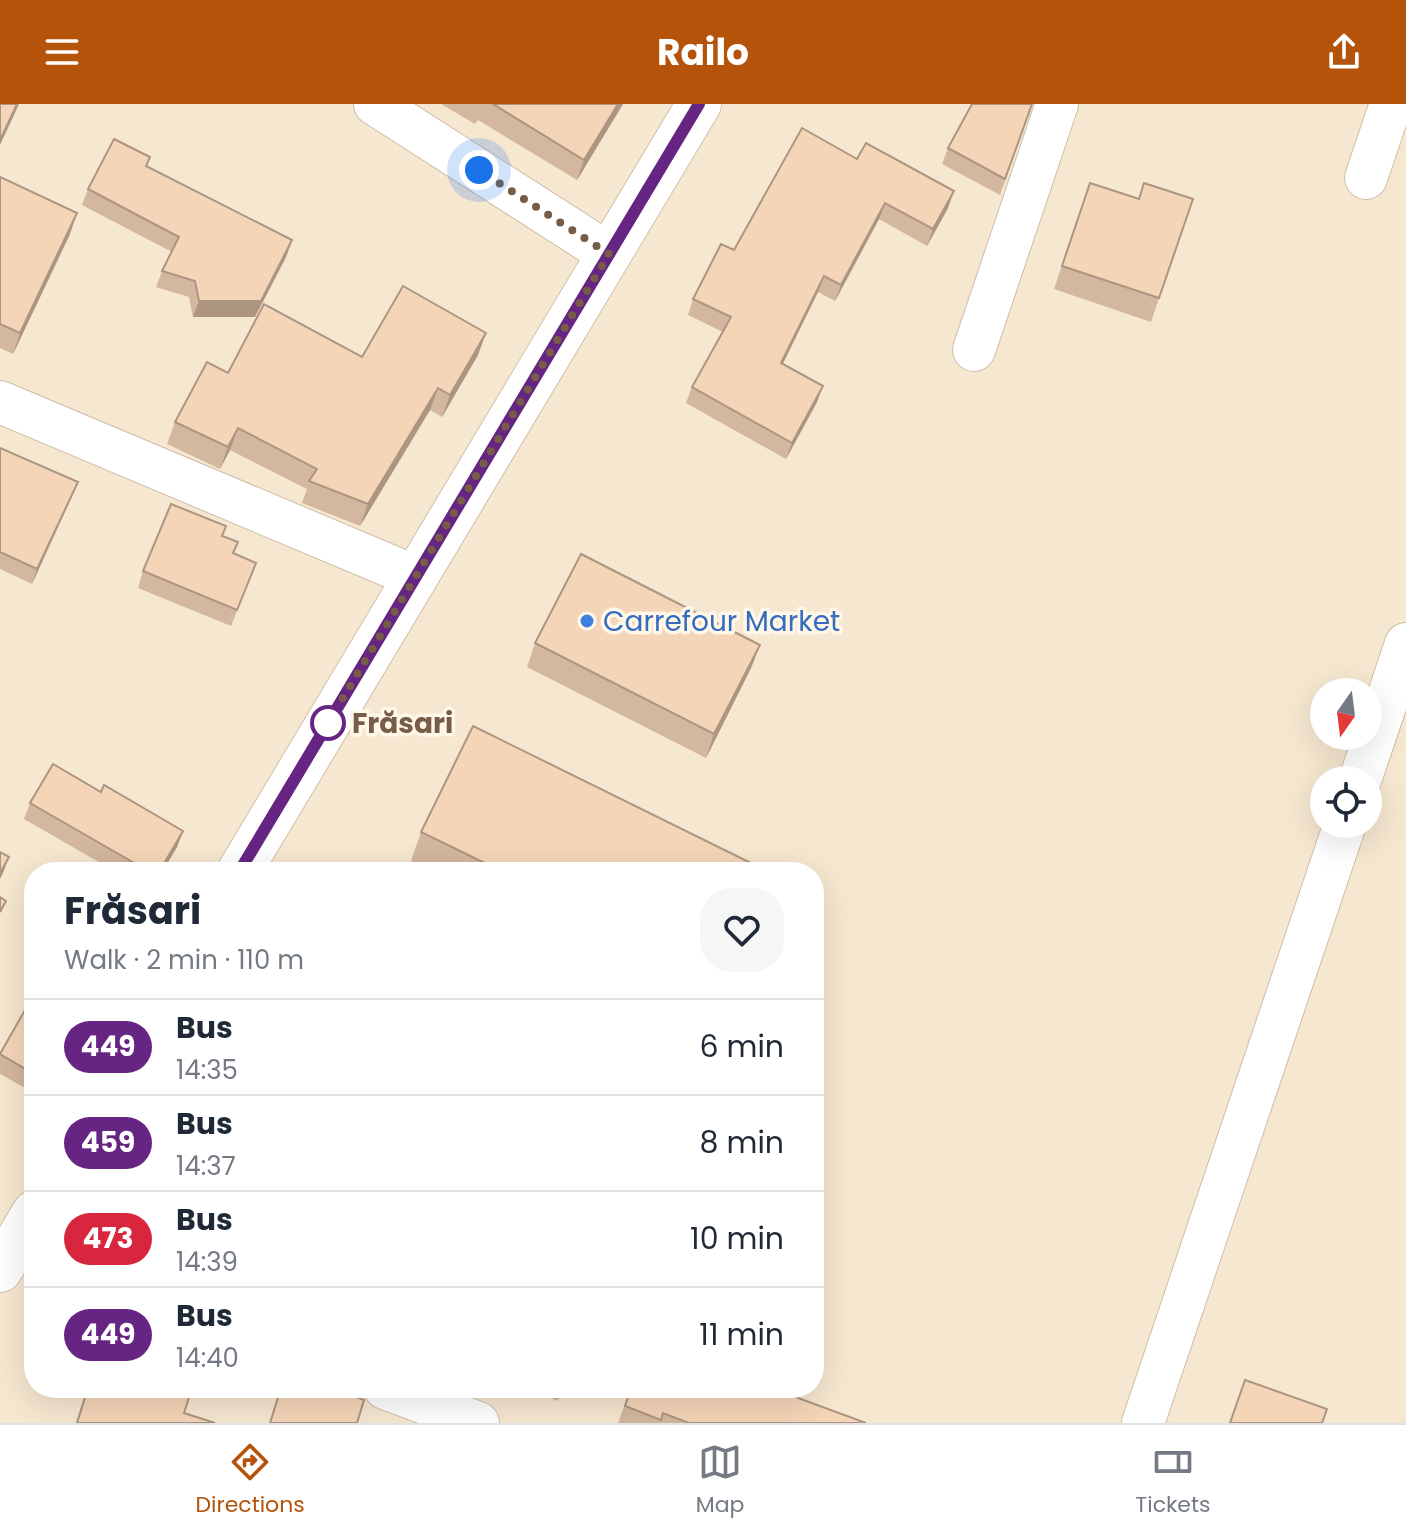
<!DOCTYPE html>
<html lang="en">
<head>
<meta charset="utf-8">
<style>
	:root { --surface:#fff; --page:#f6f6f7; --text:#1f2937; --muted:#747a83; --line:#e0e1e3; --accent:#b45309 }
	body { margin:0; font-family:Poppins,sans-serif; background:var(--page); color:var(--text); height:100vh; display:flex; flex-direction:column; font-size:30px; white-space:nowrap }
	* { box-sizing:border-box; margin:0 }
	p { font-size:26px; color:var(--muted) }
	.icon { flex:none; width:44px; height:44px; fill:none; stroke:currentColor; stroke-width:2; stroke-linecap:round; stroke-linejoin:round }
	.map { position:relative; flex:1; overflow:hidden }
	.panel { position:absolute; left:24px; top:758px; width:800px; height:536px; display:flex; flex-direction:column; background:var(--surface); border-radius:32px; box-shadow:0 8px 32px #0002 }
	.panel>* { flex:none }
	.badge { padding:0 16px; border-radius:26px; font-size:28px; line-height:52px }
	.needle { width:52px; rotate:194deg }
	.buttons { position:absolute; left:1310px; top:574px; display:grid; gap:16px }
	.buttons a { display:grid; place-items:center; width:72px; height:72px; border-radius:50%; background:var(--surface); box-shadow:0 8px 32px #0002; font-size:40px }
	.you { position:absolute; width:40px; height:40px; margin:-20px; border:6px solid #fff; border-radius:50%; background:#1a73e8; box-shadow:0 0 0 12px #1a73e833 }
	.map>.badge { position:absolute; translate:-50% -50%; box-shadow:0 0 0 4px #fff }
	.round { display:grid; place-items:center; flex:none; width:84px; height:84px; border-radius:32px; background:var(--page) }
	.head { display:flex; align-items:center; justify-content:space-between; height:136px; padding:0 40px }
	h1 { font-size:38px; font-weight:700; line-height:60px }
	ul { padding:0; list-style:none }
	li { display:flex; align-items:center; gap:24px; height:96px; padding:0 40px; border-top:2px solid var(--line) }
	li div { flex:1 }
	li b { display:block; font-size:30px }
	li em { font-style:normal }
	li .badge { min-width:88px; font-weight:700; text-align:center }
	header { display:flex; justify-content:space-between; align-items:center; height:104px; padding:0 40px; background:var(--accent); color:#fff; font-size:36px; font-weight:700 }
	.tab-bar { display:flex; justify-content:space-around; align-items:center; height:112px; border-top:2px solid var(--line); background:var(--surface); font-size:22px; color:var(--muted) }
	.tab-bar a { display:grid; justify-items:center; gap:4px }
	.tab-bar .current { color:var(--accent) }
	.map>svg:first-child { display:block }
	.residential { fill:#f6e7d0; fill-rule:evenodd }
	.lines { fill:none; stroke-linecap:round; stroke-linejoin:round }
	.street-casing { stroke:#cfbda8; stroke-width:44 }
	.secondary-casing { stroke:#d5bfa8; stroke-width:46 }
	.street { stroke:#fff; stroke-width:42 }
	.secondary { stroke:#fff; stroke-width:44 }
	.wall { fill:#d3b79e }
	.shaded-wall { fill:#ac9581 }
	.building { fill:#f5d5b8; stroke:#ac9581; stroke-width:2 }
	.line-casing { stroke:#fff; stroke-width:18 }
	.line { stroke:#662483; stroke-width:12 }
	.walk { stroke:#775c47; stroke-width:8; stroke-dasharray:0 14.4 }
	.shop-dot { fill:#3f7fe0; stroke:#fff8e9; stroke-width:3 }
	.stop-dot { fill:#fff; stroke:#662483; stroke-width:4 }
	.labels { text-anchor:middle; stroke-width:7; stroke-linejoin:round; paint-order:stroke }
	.shop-label { font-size:28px; fill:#366cbe; stroke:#fff8e9; text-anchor:start }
	.stop-label { font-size:28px; font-weight:bold; fill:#775c47; stroke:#fff8e9; text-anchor:start }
</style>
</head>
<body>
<header><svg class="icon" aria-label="menu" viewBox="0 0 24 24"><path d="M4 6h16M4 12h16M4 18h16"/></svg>Railo<svg class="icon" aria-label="share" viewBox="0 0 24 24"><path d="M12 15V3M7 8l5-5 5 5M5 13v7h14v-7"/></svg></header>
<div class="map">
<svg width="1406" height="1319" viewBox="0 0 1406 1319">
	<rect width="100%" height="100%" fill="#fef5e2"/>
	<path class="residential" d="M0,0H1406V1319H0ZM1324,588H1368V632H1324ZM1324,676H1368V720H1324ZM34,768H814V1284H34Z"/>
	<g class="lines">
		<g class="street-casing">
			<g id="street">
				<polyline points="375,0 609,150"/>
				<polyline points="1366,74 1391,0"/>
				<polyline points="974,246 1057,0"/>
				<polyline points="0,298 416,473"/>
				<polyline points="1360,676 1406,540"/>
				<polyline points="385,1284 478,1319"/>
				<polyline points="1143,1319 1345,720"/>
			</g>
		</g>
		<g class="secondary-casing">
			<g id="secondary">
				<polyline points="239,768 699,0"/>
				<polyline points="0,1166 34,1109"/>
			</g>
		</g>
		<use href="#street" class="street"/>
		<use href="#secondary" class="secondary"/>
	</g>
	<g class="wall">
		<polygon points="441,0 623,0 577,76 478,16 475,20"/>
		<polygon points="1032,0 1000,91 942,60 948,44"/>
		<polygon points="857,55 948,104 927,142 879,115 835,197 818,188 783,260 817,298 786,355 686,299 692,283 723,228 688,211 693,195 734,146"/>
		<polygon points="147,62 292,136 286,153 255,213 193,213 189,193 156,183 162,167 172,148 82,101 88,85"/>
		<polygon points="0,73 70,130 13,250 0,244"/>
		<polygon points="1090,79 1159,194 1151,218 1054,185"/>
		<polygon points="478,251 442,313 430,306 360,422 302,399 307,385 230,346 220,365 167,340 175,318 228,269 362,253"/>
		<polygon points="0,344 72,392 32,480 0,465"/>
		<polygon points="222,432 233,450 256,459 231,522 138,484 143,467"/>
		<polygon points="535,539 760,541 751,564 706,654 527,563"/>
		<polygon points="101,688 183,727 177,743 162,768 116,768 24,715 30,699"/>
		<polygon points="421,728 759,763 757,768 432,768 411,757"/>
		<polygon points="34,911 34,989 0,970 0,949"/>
		<polygon points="76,1284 192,1284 184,1309 215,1319 76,1319 86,1287"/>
		<polygon points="524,1284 563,1284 558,1297"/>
		<polygon points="631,1284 866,1319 618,1319"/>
	</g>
	<g class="shaded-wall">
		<polygon points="17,0 19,0 0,41 0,36"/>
		<polygon points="618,0 623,0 577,76 584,56"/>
		<polygon points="954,87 948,104 927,142 933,125"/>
		<polygon points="885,99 879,115 835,197 841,181"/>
		<polygon points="77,109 70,130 13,250 20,229"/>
		<polygon points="292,136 286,153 255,213 193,213 199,197"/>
		<polygon points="824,172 818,188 775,275 781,259"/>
		<polygon points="486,229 478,251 442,313 450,291"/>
		<polygon points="823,282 817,298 786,355 792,339"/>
		<polygon points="438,284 430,306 360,422 368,400"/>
		<polygon points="238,324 230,346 220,365 228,343"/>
		<polygon points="78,378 72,392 32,480 37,465"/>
		<polygon points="760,541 751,564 706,654 714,630"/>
		<polygon points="183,727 177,743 162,768 159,768"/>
		<polygon points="9,753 3,769 0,775 0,769"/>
	</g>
	<g class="building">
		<polygon points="0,0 17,0 0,36"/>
		<polygon points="493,0 618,0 584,56"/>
		<polygon points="972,0 1032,0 1005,75 948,44"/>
		<polygon points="802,24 857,55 866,39 954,87 933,125 885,99 841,181 824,172 781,259 823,282 792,339 692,283 731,213 693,195 721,140 734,146"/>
		<polygon points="114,35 150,53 146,62 292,136 261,197 199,197 195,177 162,167 179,133 88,85"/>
		<polygon points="0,73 77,109 20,229 0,220"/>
		<polygon points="1090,79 1139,95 1144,79 1193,95 1159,194 1062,162"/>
		<polygon points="403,182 486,229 450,291 438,284 368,400 309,377 317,365 238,324 228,343 175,318 207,258 228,269 264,200 362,253"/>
		<polygon points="0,344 78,378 37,465 0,448"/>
		<polygon points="171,400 226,422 222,432 238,438 233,449 256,459 237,506 143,467"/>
		<polygon points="581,450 760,541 714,630 535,539"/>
		<polygon points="473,622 759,763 757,768 503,768 421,728"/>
		<polygon points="53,660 101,688 104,681 183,727 159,768 150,768 30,699"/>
		<polygon points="0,748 9,753 0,769"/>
		<polygon points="0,793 6,797 0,808"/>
		<polygon points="25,906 34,911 34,970 0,950"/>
		<polygon points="1245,1276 1327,1305 1322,1319 1230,1319"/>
		<polygon points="88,1284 192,1284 184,1309 215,1319 77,1319"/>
		<polygon points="281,1284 360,1284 357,1293 364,1296 357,1319 270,1319"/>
		<polygon points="631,1284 771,1284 866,1319 689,1319 663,1309 661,1316 625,1302"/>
	</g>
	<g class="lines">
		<g class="line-casing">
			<polyline id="line" points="239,768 699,0"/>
		</g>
		<use href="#line" class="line"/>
		<polyline class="walk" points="328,619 609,150 479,66"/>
	</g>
	<circle class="shop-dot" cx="587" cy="517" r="8"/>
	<circle class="stop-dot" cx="328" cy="619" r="16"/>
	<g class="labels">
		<g class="shop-label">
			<text x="603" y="527">Carrefour Market</text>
		</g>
		<g class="stop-label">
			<text x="352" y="629">Frăsari</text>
		</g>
	</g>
</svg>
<div class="buttons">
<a><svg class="needle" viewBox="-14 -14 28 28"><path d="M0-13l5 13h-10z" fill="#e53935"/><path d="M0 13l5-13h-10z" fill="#747a83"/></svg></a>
<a><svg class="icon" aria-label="locate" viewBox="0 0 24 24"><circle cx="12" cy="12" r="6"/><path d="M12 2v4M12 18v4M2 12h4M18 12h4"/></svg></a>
</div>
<div class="you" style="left:479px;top:66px"></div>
<section class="panel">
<div class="head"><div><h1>Frăsari</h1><p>Walk · 2 min · 110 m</p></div><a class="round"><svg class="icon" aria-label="heart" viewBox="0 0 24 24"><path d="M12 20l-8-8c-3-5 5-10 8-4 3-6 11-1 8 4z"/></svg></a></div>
<ul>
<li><span class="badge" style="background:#662483;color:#fff">449</span><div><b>Bus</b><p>14:35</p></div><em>6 min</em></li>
<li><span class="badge" style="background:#662483;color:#fff">459</span><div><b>Bus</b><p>14:37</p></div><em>8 min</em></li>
<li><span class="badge" style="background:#d7263d;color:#fff">473</span><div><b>Bus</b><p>14:39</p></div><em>10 min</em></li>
<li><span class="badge" style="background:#662483;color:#fff">449</span><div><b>Bus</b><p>14:40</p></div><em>11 min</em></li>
</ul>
</section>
</div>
<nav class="tab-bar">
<a class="current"><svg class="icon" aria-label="directions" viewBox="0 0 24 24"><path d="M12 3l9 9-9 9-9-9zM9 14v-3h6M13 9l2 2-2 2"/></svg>Directions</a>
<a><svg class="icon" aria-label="map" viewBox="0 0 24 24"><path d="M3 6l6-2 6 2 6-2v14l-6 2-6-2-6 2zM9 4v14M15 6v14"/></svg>Map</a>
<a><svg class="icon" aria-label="tickets" viewBox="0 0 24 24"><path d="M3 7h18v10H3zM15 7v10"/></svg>Tickets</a>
</nav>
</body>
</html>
